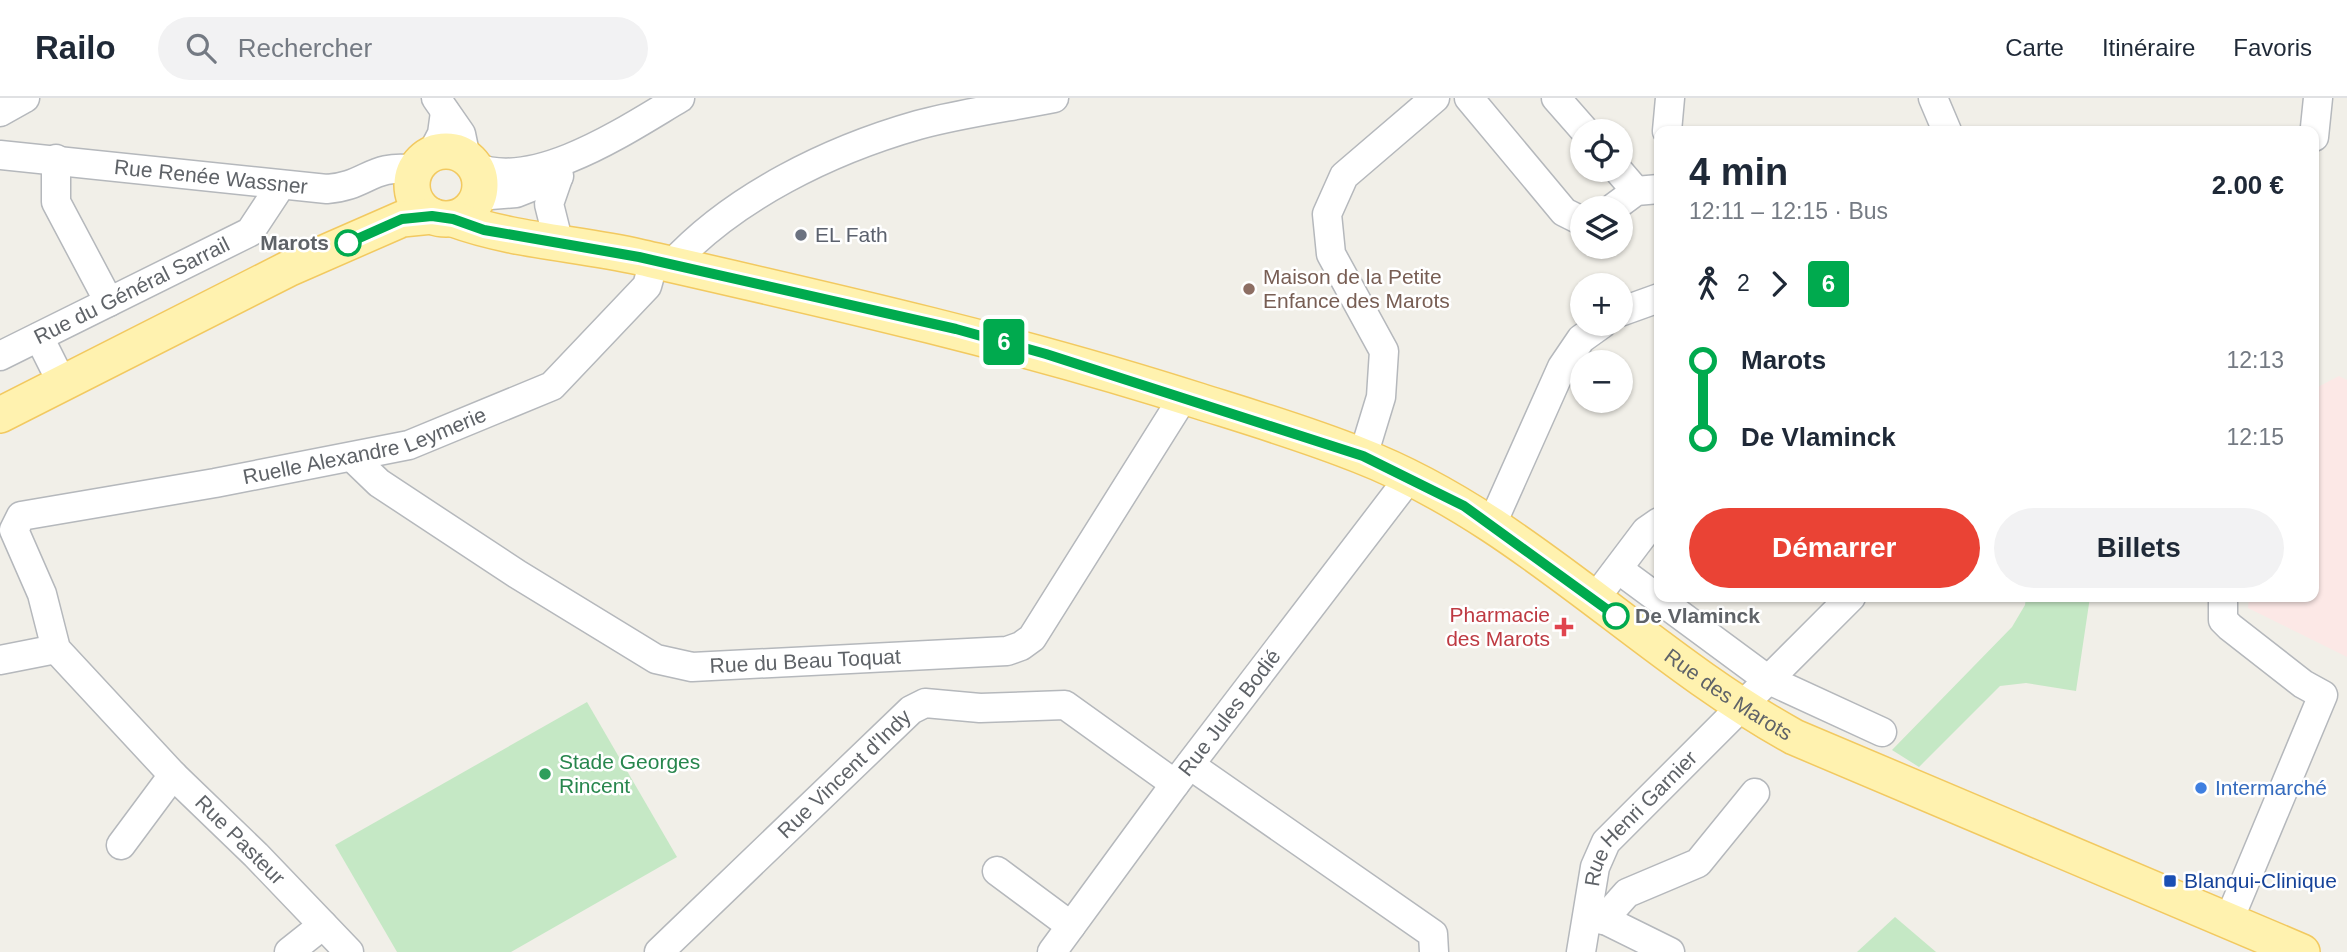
<!DOCTYPE html>
<html lang="fr">
<head>
<meta charset="utf-8">
<style>
	:root { --surface:#fff; --page:#f2f2f3; --text:#1f2937; --muted:#747a83; --line:#e0e1e3; --accent:#ea4335 }
	body { margin:0; font-family:Arial,sans-serif; background:var(--page); color:var(--text); height:100vh; display:flex; flex-direction:column; font-size:26px; white-space:nowrap }
	* { box-sizing:border-box; margin:0 }
	p { font-size:23px; color:var(--muted) }
	.icon { flex:none; width:38px; height:38px; fill:none; stroke:currentColor; stroke-width:2; stroke-linecap:round; stroke-linejoin:round }
	.map { position:relative; flex:1; overflow:hidden }
	.panel { position:absolute; left:1654px; top:28px; width:665px; height:476px; display:flex; flex-direction:column; background:var(--surface); border-radius:14px; box-shadow:0 2px 5px #0004 }
	.panel>* { flex:none }
	.badge { padding:0 14px; border-radius:5px; font-size:24px; line-height:46px }
	.fabs { position:absolute; left:1570px; top:21px; display:grid; gap:14px }
	.fabs a { display:grid; place-items:center; width:63px; height:63px; border-radius:50%; background:var(--surface); box-shadow:0 2px 5px #0004; font-size:35px }
	.map>.badge { position:absolute; translate:-50% -50%; box-shadow:0 0 0 4px #fff }
	.legs { display:flex; align-items:center; gap:10px; height:77px; padding:0 35px; font-size:23px }
	.legs p { margin-inline-start:auto }
	.summary { display:flex; align-items:center; justify-content:space-between; height:119px; padding:0 35px }
	h1 { font-size:38px; font-weight:800; line-height:52px }
	.action { display:flex; gap:14px; margin-top:auto; padding:14px 35px }
	.action a { flex:1; height:80px; border-radius:42px; background:var(--accent); color:#fff; font-size:28px; font-weight:800; line-height:80px; text-align:center }
	.action a+a { background:var(--page); color:var(--text) }
	ul { padding:0 35px; list-style:none }
	li { display:flex; align-items:center; gap:24px; height:77px; font-size:26px }
	li i { display:grid; place-items:center; width:10px; height:100%; margin:0 9px; background:currentColor }
	li i::after { content:''; width:18px; height:18px; margin:-9px; border:5px solid; border-radius:50%; background:var(--surface) }
	li p { margin-inline-start:auto }
	li:first-child i { background:linear-gradient(#0000 50%,currentColor 0) }
	li:last-child i { background:linear-gradient(currentColor 50%,#0000 0) }
	header { display:flex; align-items:center; gap:42px; box-sizing:border-box; height:98px; padding:0 35px; background:var(--surface); border-bottom:2px solid var(--line) }
	header strong { font-size:33px }
	nav { display:flex; gap:38px; margin-inline-start:auto; font-size:24px }
	.search { width:490px; height:63px; background:var(--page); display:flex; align-items:center; gap:18px; box-sizing:border-box; padding:0 24px; border-radius:38px; color:var(--muted); font-size:26px }
	.map>svg:first-child { display:block }
	.medical { fill:#fce8e6 }
	.green { fill:#c5e8c5 }
	.lines { fill:none; stroke-linecap:round; stroke-linejoin:round }
	.minor-casing { stroke:#b5b8bc; stroke-width:31 }
	.major-casing { stroke:#f2c960; stroke-width:38 }
	.minor { stroke:#fff; stroke-width:28 }
	.major { stroke:#fff2af; stroke-width:35 }
	.line-1-casing { stroke:#fff; stroke-width:16 }
	.line-1 { stroke:#00aa4e; stroke-width:10 }
	.worship-dot { fill:#6b7280; stroke:#fff; stroke-width:2.5 }
	.stop-1-dot { fill:#fff; stroke:#00aa4e; stroke-width:3.5 }
	.education-dot { fill:#8d6e63; stroke:#fff; stroke-width:2.5 }
	.health-dot { fill:#e0444e; stroke:#fff; stroke-width:2.5 }
	.leisure-dot { fill:#2e9e5b; stroke:#fff; stroke-width:2.5 }
	.shop-dot { fill:#3f7fe0; stroke:#fff; stroke-width:2.5 }
	.transit-dot { fill:#1a4fb4; stroke:#fff; stroke-width:2.5 }
	.labels { text-anchor:middle; stroke-width:5; stroke-linejoin:round; paint-order:stroke }
	.street-label { font-size:21px; fill:#5f6368; stroke:#fff }
	.worship-label { font-size:21px; fill:#5b616d; stroke:#fff; text-anchor:start }
	.stop-label { font-size:21px; font-weight:bold; fill:#5f6368; stroke:#fff; text-anchor:end }
	.education-label { font-size:21px; fill:#785e54; stroke:#fff; text-anchor:start }
	.health-label { font-size:21px; fill:#be3a42; stroke:#fff; text-anchor:end }
	.leisure-label { font-size:21px; fill:#27864d; stroke:#fff; text-anchor:start }
	.shop-label { font-size:21px; fill:#366cbe; stroke:#fff; text-anchor:start }
	.transit-label { font-size:21px; fill:#164399; stroke:#fff; text-anchor:start }
</style>
</head>
<body>
<header>
<strong>Railo</strong>
<div class="search"><svg class="icon" aria-label="search" viewBox="0 0 24 24"><circle cx="10" cy="10" r="6"/><path d="M15 15l6 6"/></svg>Rechercher</div>
<nav><a>Carte</a><a>Itinéraire</a><a>Favoris</a></nav>
</header>
<div class="map">
<svg width="2347" height="854" viewBox="0 0 2347 854">
	<rect width="100%" height="100%" fill="#f1efe8"/>
	<polygon class="medical" points="2339,278 2347,282 2347,559 2248,510 2249,499 2314,499 2314,291"/>
	<g class="green">
		<polygon points="2026,499 2090,499 2076,593 2026,585 2000,588 1919,669 1892,652 2012,529 2025,507"/>
		<polygon points="587,604 677,759 511,854 397,854 335,747"/>
		<polygon points="1895,819 1936,854 1857,854"/>
	</g>
	<g class="lines">
		<g class="minor-casing">
			<g id="minor">
				<polyline points="436,0 461,36 466,60"/>
				<polyline points="1469,0 1564,114 1582,123"/>
				<polyline points="1556,0 1585,33"/>
				<polyline points="1933,0 1947,33"/>
				<polyline points="0,14 25,0"/>
				<polyline points="1667,33 1670,0"/>
				<polyline points="2314,39 2318,0"/>
				<path id="s1" d="M0,57L327,91C368,88 371,65 416,72"/>
				<polyline points="431,57 442,36 445,14"/>
				<polyline points="56,61 56,104 109,204"/>
				<path d="M475,69C536,94 629,30 680,0"/>
				<polyline points="1618,72 1636,93"/>
				<polyline points="478,98 516,95 559,78"/>
				<polyline points="1613,110 1636,93 1659,91"/>
				<polyline points="557,138 549,106 558,80"/>
				<path d="M671,167C733,99 830,52 918,27C962,15 1009,9 1054,0"/>
				<polyline points="1620,214 1659,200"/>
				<polyline points="39,239 62,285"/>
				<path id="s2" d="M0,258L250,134L281,87"/>
				<polyline points="1363,358 1381,299 1384,253 1331,156 1327,116 1344,78 1435,0"/>
				<path id="s3" d="M352,359L379,385L517,476L656,561L692,569L1007,553L1021,548L1032,540L1184,298"/>
				<polyline points="1491,428 1562,269 1581,241 1602,226"/>
				<polyline points="1618,471 1767,581 1882,634"/>
				<polyline points="1606,486 1646,433 1659,424"/>
				<polyline points="2223,499 2223,522 2230,529 2303,586 2323,597 2229,822"/>
				<polyline points="0,562 56,551"/>
				<polyline points="1190,667 1433,836 1434,854"/>
				<polyline points="121,747 173,677"/>
				<polyline points="997,773 1071,828"/>
				<polyline points="1589,814 1670,854"/>
				<polyline points="1603,822 1627,795 1698,765 1755,695"/>
				<polyline points="289,854 323,827"/>
				<path id="s4" d="M349,854L256,757L173,677L56,551L42,496L14,432L21,418L215,385L409,347L552,288L647,188L654,163"/>
				<path id="s5" d="M659,854L911,612L925,605L980,610L1065,607L1175,686"/>
				<path id="s6" d="M1052,854L1175,686L1409,380"/>
				<path id="s7" d="M1581,854L1595,769L1606,744L1851,499"/>
			</g>
		</g>
		<g class="major-casing">
			<g id="major">
				<circle cx="446" cy="87" r="34"/>
				<path id="s8" d="M453,121C513,143 577,145 639,159C828,202 1015,244 1199,303C1253,320 1307,336 1359,357C1522,420 1643,556 1794,639L2302,854"/>
				<polyline points="0,317 290,170 402,121 432,118"/>
			</g>
		</g>
		<use href="#minor" class="minor"/>
		<use href="#major" class="major"/>
	</g>
	<g class="lines">
		<g class="line-1-casing">
			<polyline id="line-1" points="348,145 402,121 432,118 453,121 484,132 639,159 956,231 1046,256 1363,358 1464,408 1616,518"/>
		</g>
		<use href="#line-1" class="line-1"/>
	</g>
	<circle class="worship-dot" cx="801" cy="137" r="7"/>
	<g class="stop-1-dot">
		<circle cx="348" cy="145" r="12"/>
		<circle cx="1616" cy="518" r="12"/>
	</g>
	<circle class="education-dot" cx="1249" cy="191" r="7"/>
	<path class="health-dot" d="M1560.5 518.5h7v7h7v7h-7v7h-7v-7h-7v-7h7z"/>
	<circle class="leisure-dot" cx="545" cy="676" r="7"/>
	<circle class="shop-dot" cx="2201" cy="690" r="7"/>
	<rect class="transit-dot" x="2163" y="776" width="14" height="14" rx="3.5"/>
	<g class="labels">
		<g class="street-label">
			<text dy="7" stroke="none"><textPath href="#s1" startOffset="212">Rue Renée Wassner</textPath></text>
			<text dy="7" stroke="none"><textPath href="#s2" startOffset="147">Rue du Général Sarrail</textPath></text>
			<text dy="7" stroke="none"><textPath href="#s4" startOffset="915">Ruelle Alexandre Leymerie</textPath></text>
			<text dy="7" stroke="none"><textPath href="#s3" startOffset="516">Rue du Beau Toquat</textPath></text>
			<text dy="7" stroke="none"><textPath href="#s8" startOffset="1379">Rue des Marots</textPath></text>
			<text dy="7" stroke="none"><textPath href="#s6" startOffset="298">Rue Jules Bodié</textPath></text>
			<text dy="7" stroke="none"><textPath href="#s5" startOffset="257">Rue Vincent d'Indy</textPath></text>
			<text dy="7" stroke="none"><textPath href="#s7" startOffset="152">Rue Henri Garnier</textPath></text>
			<text transform="translate(240 742) rotate(45)" y="7">Rue Pasteur</text>
		</g>
		<g class="worship-label">
			<text x="815" y="144">EL Fath</text>
		</g>
		<g class="stop-label">
			<text x="329" y="152">Marots</text>
			<text x="1635" y="525" text-anchor="start">De Vlaminck</text>
		</g>
		<g class="education-label">
			<text x="1263" y="186">Maison de la Petite<tspan x="1263" dy="24">Enfance des Marots</tspan></text>
		</g>
		<g class="health-label">
			<text x="1550" y="524">Pharmacie<tspan x="1550" dy="24">des Marots</tspan></text>
		</g>
		<g class="leisure-label">
			<text x="559" y="671">Stade Georges<tspan x="559" dy="24">Rincent</tspan></text>
		</g>
		<g class="shop-label">
			<text x="2215" y="697">Intermarché</text>
		</g>
		<g class="transit-label">
			<text x="2184" y="790">Blanqui-Clinique</text>
		</g>
	</g>
</svg>
<div class="fabs">
<a><svg class="icon" aria-label="locate" viewBox="0 0 24 24"><circle cx="12" cy="12" r="6"/><path d="M12 2v4M12 18v4M2 12h4M18 12h4"/></svg></a>
<a><svg class="icon" aria-label="layers" viewBox="0 0 24 24"><path d="M12 4l9 5-9 5-9-5zM3 14l9 5 9-5"/></svg></a>
<a>+</a>
<a>−</a>
</div>
<b class="badge" style="left:1004px;top:244px;background:#00aa4e;color:#fff">6</b>
<section class="panel">
<div class="summary"><div><h1>4 min</h1><p>12:11 – 12:15 · Bus</p></div><b>2.00 €</b></div>
<div class="legs"><svg class="icon" aria-label="walk" viewBox="0 0 24 24"><circle cx="13" cy="4" r="2"/><path d="M13 8l-2 6 4 7M11 14l-3 7M7 12l3-4h3l4 4"/></svg>2<svg class="icon" aria-label="forward" viewBox="0 0 24 24"><path d="M9 5l7 7-7 7"/></svg><b class="badge" style="background:#00aa4e;color:#fff">6</b></div>
<ul>
<li><i style="color:#00aa4e"></i><b>Marots</b><p>12:13</p></li>
<li><i style="color:#00aa4e"></i><b>De Vlaminck</b><p>12:15</p></li>
</ul>
<div class="action"><a>Démarrer</a><a>Billets</a></div>
</section>
</div>
</body>
</html>
